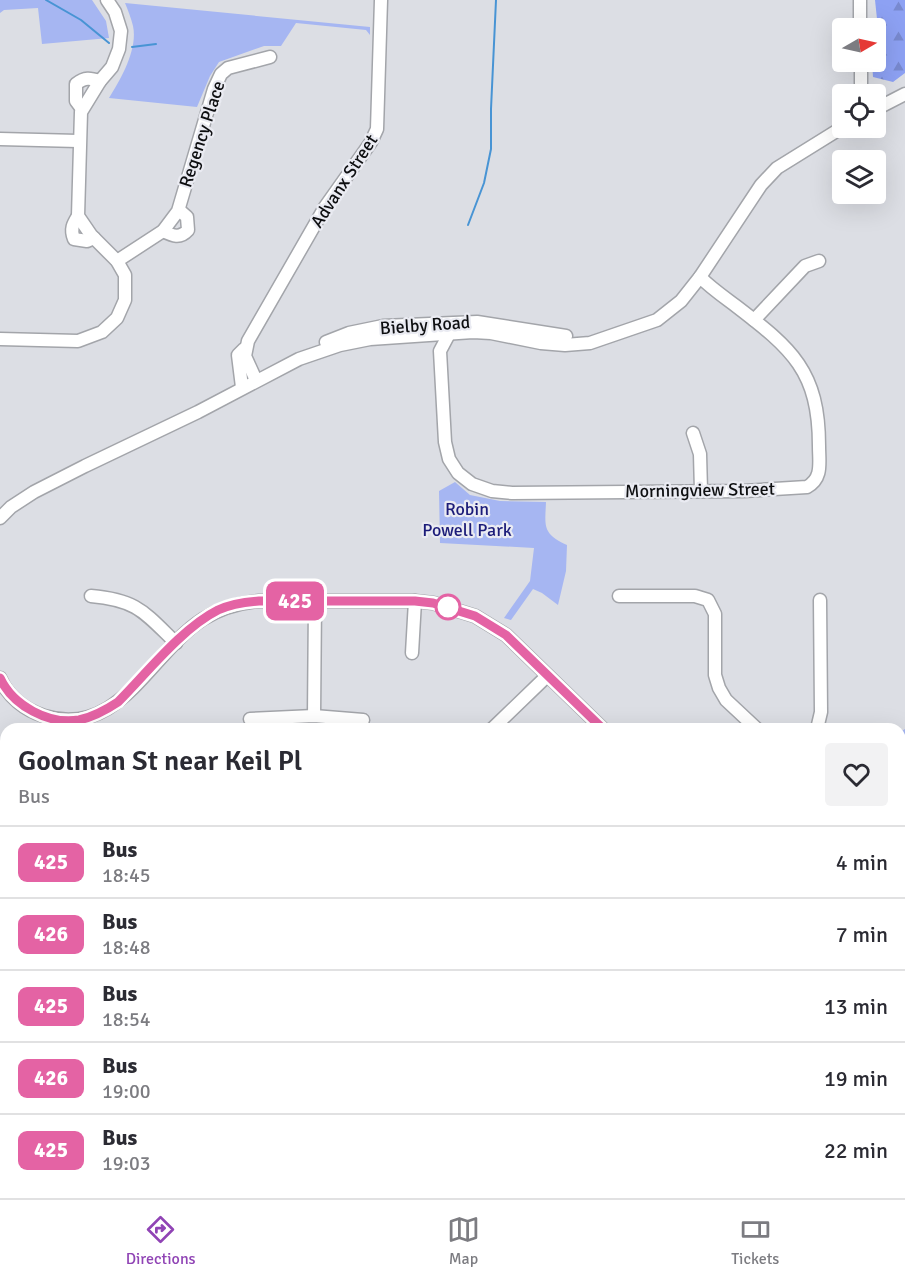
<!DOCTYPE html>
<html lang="en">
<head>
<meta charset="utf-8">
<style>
	:root { --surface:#fff; --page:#f2f2f3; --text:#2b2b33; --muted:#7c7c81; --line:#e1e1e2; --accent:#9044b5 }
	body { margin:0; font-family:Signika,sans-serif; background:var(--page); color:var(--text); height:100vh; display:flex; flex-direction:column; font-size:22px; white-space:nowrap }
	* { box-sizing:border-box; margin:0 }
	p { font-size:20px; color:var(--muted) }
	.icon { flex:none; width:33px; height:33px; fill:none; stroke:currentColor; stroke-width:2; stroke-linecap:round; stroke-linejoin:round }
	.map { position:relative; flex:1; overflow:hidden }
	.sheet { position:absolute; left:0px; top:723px; width:906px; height:476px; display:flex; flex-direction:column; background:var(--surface); border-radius:18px 18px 0 0; box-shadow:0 6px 24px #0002 }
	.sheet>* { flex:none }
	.badge { padding:0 12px; border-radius:9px; font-size:21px; line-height:39px }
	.needle { width:39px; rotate:81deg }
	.buttons { position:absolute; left:832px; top:18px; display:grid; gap:12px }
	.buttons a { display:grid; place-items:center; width:54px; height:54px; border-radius:6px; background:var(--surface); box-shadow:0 6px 24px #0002; font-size:30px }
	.map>.badge { position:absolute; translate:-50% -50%; box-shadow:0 0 0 3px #fff }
	.round { display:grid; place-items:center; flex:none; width:63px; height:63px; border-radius:6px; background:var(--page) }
	.head { display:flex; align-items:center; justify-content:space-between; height:102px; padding:0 18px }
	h1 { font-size:28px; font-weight:600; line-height:45px }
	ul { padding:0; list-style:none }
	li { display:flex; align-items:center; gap:18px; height:72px; padding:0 18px; border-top:2px solid var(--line) }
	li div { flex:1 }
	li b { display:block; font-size:22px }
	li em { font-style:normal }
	li .badge { min-width:66px; font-weight:700; text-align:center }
	.dock { display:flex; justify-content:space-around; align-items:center; height:84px; border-top:2px solid var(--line); background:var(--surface); font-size:16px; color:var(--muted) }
	.dock a { display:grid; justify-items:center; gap:3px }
	.dock .current { color:var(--accent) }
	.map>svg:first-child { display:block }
	.built { fill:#ced2df }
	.forest { fill:url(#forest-firs) }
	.green { fill:#a6b6f2 }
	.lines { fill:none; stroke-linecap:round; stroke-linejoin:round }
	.stream { stroke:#4894d4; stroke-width:2 }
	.minor-casing { stroke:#a3a5aa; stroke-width:15 }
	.minor { stroke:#fff; stroke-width:12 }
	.line-casing { stroke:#fff; stroke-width:14 }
	.line { stroke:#e463a4; stroke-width:9 }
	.stop-dot { fill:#fff; stroke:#e463a4; stroke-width:3 }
	.labels { text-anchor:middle; stroke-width:4.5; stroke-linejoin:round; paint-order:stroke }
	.street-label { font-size:18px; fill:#0e0f11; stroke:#eaebf2 }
	.park-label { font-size:18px; fill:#1c1c79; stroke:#eaebf2 }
</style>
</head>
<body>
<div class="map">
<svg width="905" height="1198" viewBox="0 0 905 1198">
	<defs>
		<pattern id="forest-firs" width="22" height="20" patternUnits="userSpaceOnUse" patternTransform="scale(1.5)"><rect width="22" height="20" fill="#8da1f3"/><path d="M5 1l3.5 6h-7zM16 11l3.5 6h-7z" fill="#7889cf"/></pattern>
	</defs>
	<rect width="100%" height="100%" fill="#dcdee4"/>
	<polygon class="built" points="400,1192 632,1193 632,1198 400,1198"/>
	<g class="forest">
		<polygon points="875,0 905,0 905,73 893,82 873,77 872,62 876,62 877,19"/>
		<polygon points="0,1089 6,1089 6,1192 67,1193 73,1198 0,1198"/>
	</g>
	<g class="green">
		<polygon points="0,0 92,0 106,21 109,38 42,44 38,8 4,10 0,13"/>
		<path d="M125,3L370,27V35L366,30L296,23L281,46H264L219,62L210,76L197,107L109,98C121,79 138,49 133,26C131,18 128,10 125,3Z"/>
		<path d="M455,482L470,495L500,501L546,502C545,526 542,534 567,545L566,571L558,605L542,593L533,589L511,620L504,618L530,581L534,548L440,543L439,491Z"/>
		<polygon points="905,729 905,825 900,826 900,732"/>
		<polygon points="451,1193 533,1193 537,1198 446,1198"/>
	</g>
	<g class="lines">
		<g class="stream">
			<polyline points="46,0 81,20 109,43"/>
			<polyline points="132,47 156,44"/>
			<polyline points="468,225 484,183 491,149 491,109 496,0"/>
			<polyline points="900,778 905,781"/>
			<polyline points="202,1192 203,1198"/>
		</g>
		<g class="minor-casing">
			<g id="minor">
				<polyline points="860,0 860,28"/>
				<polyline points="861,62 861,94"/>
				<path d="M82,109L76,101V84C85,77 90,78 100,81"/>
				<polyline points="876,109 905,94"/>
				<polyline points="0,139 78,141"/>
				<path d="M78,216C73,224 70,229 74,239L87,241L94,238"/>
				<path d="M163,231C173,236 180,239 188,230L187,217L179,210"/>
				<polyline points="117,261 163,231 178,211 214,89 221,74 228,68 270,57"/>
				<polyline points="754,320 805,266 819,261"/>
				<path d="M449,334L440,351L445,442L449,459L458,473L472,484L492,491L512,493L744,491L807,487C823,478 819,463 819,446C819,371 792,349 736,306C724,297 711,288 700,277"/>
				<polyline points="0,339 78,341 102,332 117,318 125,300 125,275 117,261 91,235 78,216 81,112 100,81 112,67 119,49 121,31 115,12 107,0"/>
				<polyline points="326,342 349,333 383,326 477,322 566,336"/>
				<polyline points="255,378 245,356 248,341 325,207 371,142 377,129 381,0"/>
				<polyline points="242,387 238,355 244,349"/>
				<polyline points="693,433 700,454 701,491"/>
				<polyline points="0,518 11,507 34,492 85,466 198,412 299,359 340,345 370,339 473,332 491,333 541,343 565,345 590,343 657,320 681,301 700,277 761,185 777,168 843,127"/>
				<path d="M91,596C137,600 144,612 176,643"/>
				<polyline points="619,596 695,596 708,600 715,614 715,675 719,688 726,700 757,729"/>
				<polyline points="412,653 415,601"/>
				<path d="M0,678C8,697 25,710 44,716C120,739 150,653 203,619C221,608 238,603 259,601H415L433,603L475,616L506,635L603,729"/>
				<polyline points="314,716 315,601"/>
				<polyline points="250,719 314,716 363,720"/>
				<polyline points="492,729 547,676"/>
				<polyline points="817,729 821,712 820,600"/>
				<polyline points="0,819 6,825"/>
				<polyline points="900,837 905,835"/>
				<polyline points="0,1034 6,1014"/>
				<polyline points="644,1198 644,1192"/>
			</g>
		</g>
		<use href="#minor" class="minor"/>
	</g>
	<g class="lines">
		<g class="line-casing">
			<path id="line" d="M0,678C13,706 49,725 79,720C93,717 106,710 118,702C146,674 182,628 218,610C231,604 245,602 259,601H415L433,603L475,616L506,635L603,729"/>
		</g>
		<use href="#line" class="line"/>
	</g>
	<circle class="stop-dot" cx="448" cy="607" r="12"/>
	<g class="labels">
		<g class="street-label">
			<text transform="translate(202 134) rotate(-72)" y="6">Regency Place</text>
			<text transform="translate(344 181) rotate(-57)" y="6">Advanx Street</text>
			<text transform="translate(425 325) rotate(-4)" y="6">Bielby Road</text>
			<text transform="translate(700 490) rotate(-1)" y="6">Morningview Street</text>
		</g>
		<g class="park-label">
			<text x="467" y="515">Robin<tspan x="467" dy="21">Powell Park</tspan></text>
		</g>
	</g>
</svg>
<div class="buttons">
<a><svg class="needle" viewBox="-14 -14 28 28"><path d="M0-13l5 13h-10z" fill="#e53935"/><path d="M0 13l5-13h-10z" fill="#7c7c81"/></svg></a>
<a><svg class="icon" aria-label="locate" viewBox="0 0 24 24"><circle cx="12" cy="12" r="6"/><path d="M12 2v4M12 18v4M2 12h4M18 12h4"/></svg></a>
<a><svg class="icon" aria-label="layers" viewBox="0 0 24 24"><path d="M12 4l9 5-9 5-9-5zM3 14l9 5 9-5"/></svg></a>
</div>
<b class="badge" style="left:295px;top:601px;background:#e463a4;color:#fff">425</b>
<section class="sheet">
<div class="head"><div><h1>Goolman St near Keil Pl</h1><p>Bus</p></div><a class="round"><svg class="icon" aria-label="heart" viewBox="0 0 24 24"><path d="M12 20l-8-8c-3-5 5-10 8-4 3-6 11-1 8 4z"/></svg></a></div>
<ul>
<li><span class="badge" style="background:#e463a4;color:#fff">425</span><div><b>Bus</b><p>18:45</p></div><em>4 min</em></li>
<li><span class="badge" style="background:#e463a4;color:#fff">426</span><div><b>Bus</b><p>18:48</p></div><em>7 min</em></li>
<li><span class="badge" style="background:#e463a4;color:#fff">425</span><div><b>Bus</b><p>18:54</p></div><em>13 min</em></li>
<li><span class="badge" style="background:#e463a4;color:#fff">426</span><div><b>Bus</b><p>19:00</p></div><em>19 min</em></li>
<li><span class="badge" style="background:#e463a4;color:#fff">425</span><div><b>Bus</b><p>19:03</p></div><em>22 min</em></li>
</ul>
</section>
</div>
<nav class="dock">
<a class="current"><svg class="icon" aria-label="directions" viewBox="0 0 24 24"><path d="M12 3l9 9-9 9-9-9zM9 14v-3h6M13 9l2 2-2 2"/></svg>Directions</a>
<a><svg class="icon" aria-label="map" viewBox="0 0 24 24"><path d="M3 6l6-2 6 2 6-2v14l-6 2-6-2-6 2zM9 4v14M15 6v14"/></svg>Map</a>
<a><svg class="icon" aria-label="tickets" viewBox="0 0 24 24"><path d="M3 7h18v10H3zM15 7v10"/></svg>Tickets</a>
</nav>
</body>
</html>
